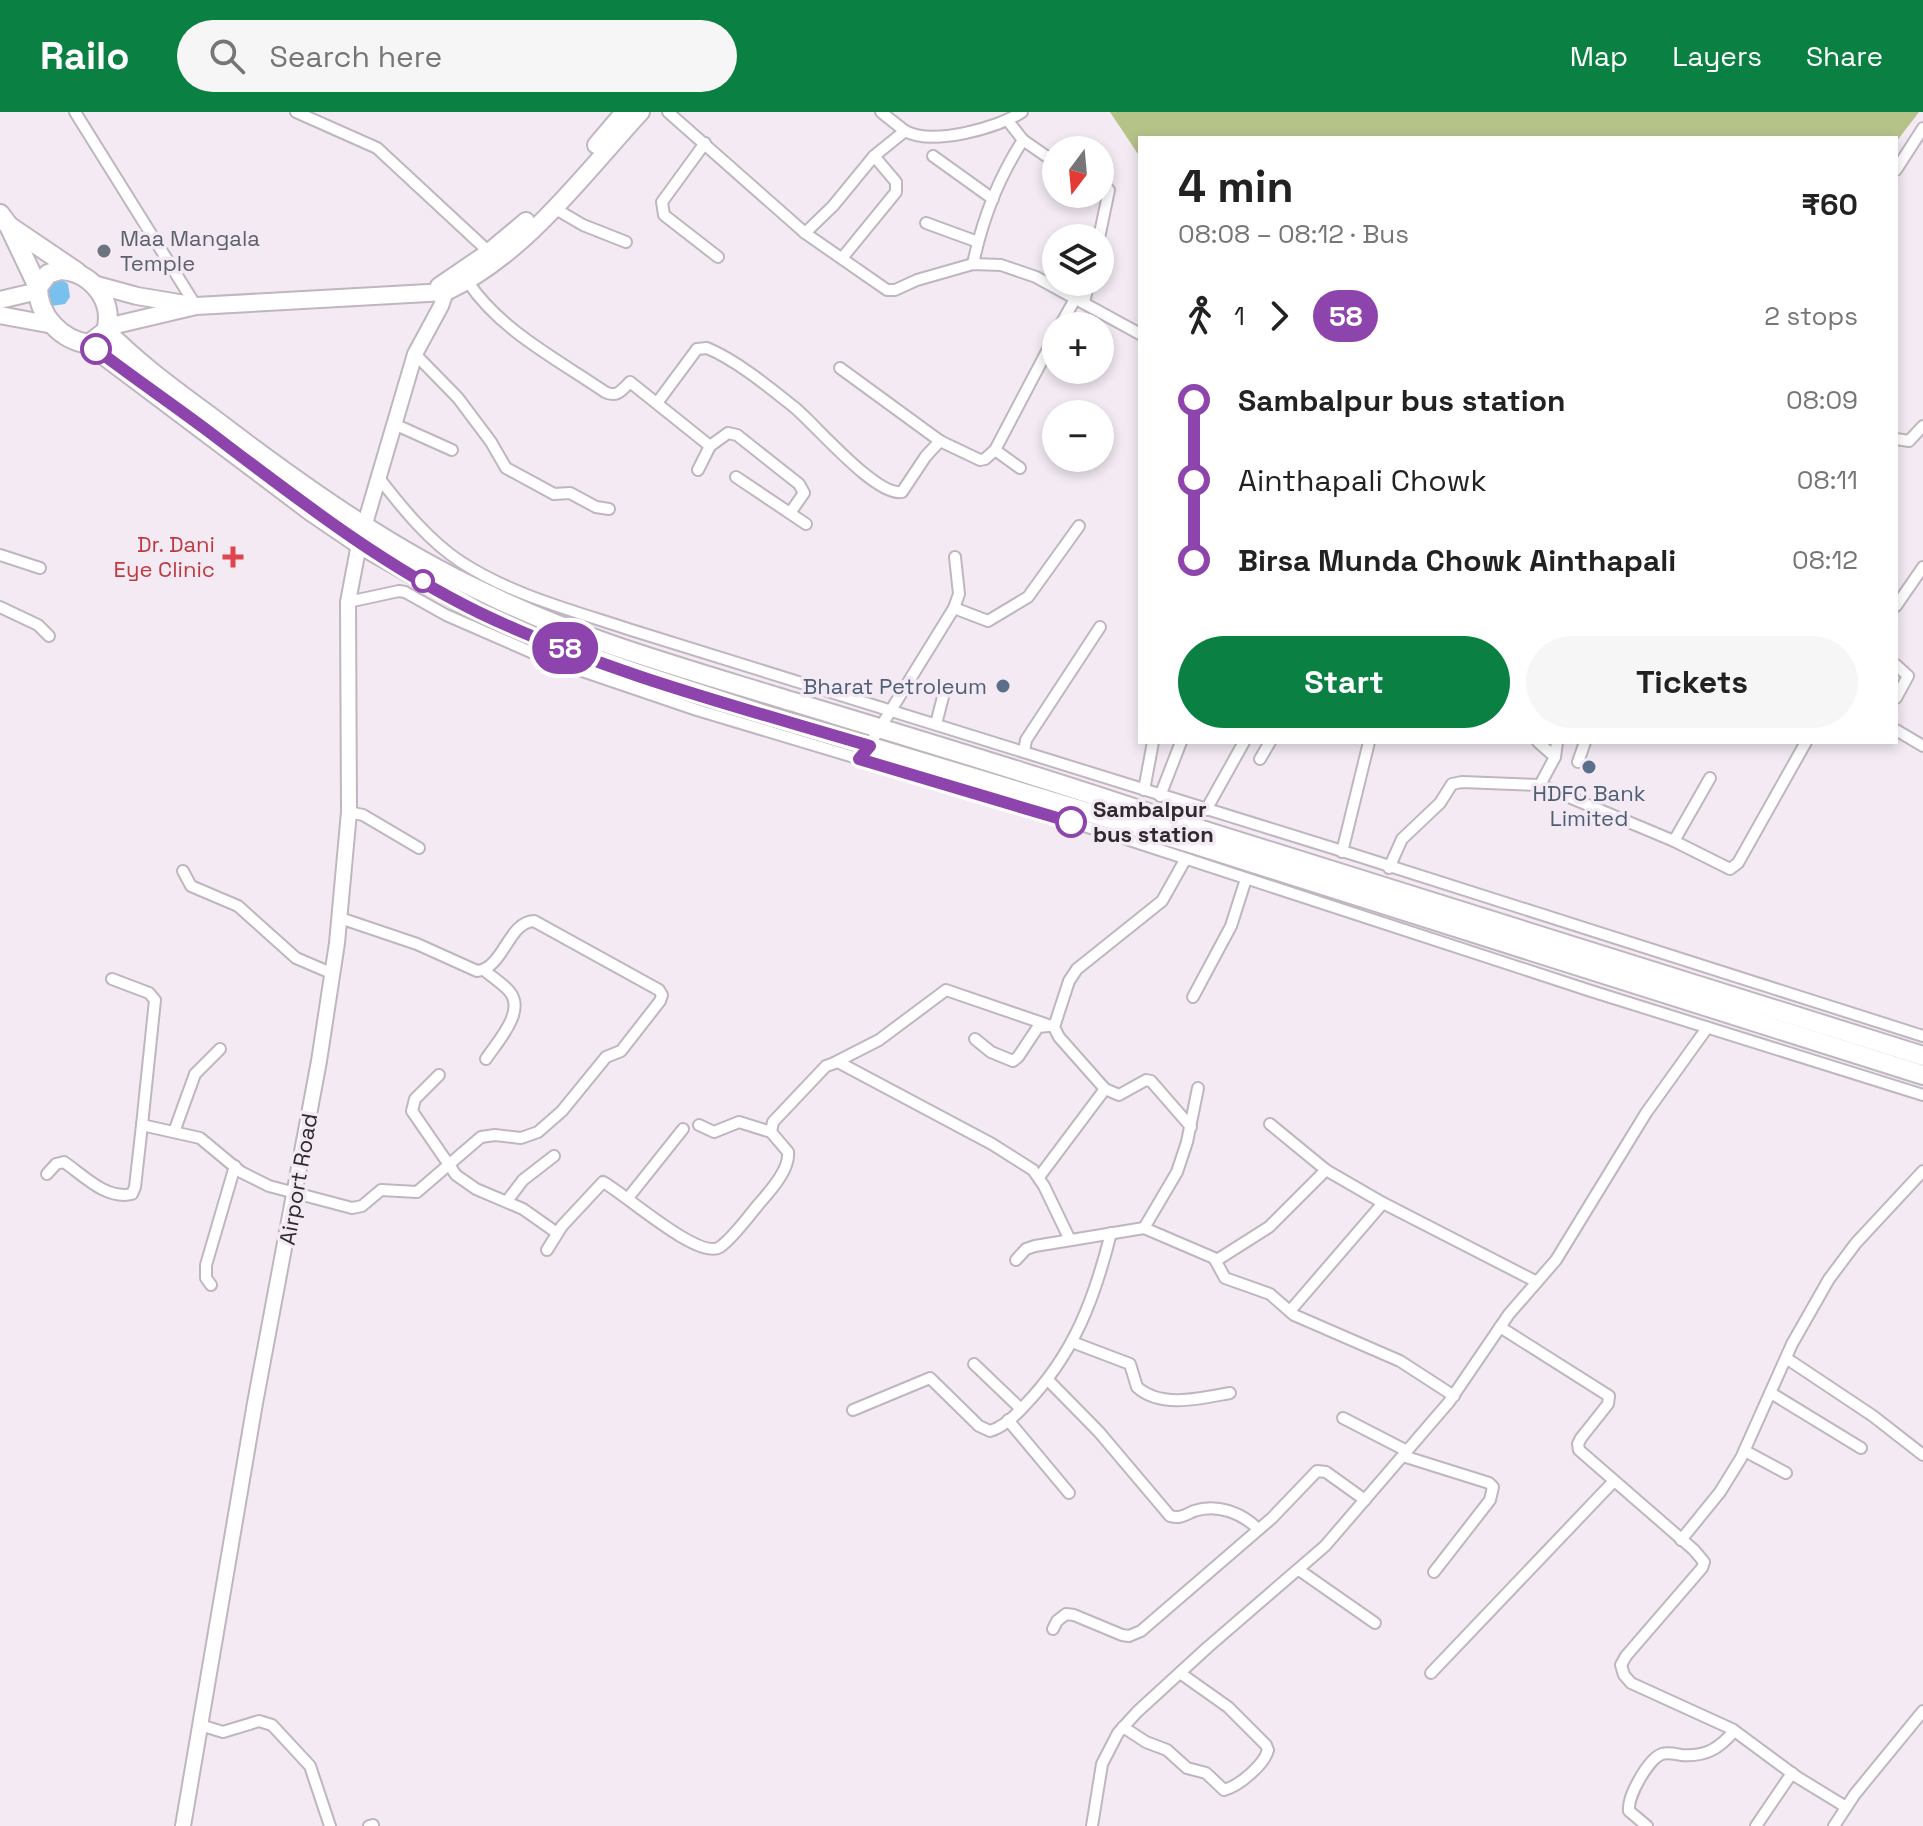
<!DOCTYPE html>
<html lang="en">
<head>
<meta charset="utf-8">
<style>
	:root { --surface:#fff; --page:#f6f6f6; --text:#222; --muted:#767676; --accent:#0b8043 }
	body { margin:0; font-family:"Space Grotesk",sans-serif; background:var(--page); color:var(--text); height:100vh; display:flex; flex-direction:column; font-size:30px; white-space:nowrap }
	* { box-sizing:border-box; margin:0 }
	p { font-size:26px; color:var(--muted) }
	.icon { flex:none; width:44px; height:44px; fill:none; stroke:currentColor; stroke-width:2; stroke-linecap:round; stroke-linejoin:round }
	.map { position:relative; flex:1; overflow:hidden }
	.panel { position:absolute; left:1138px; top:24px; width:760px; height:608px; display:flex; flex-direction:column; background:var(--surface); border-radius:0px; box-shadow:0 4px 12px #0003 }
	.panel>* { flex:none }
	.badge { padding:0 16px; border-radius:26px; font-size:28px; line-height:52px }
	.needle { width:52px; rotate:196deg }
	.tools { position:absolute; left:1042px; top:24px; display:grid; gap:16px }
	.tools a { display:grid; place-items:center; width:72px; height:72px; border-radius:50%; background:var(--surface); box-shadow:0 4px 12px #0003; font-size:40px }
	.map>.badge { position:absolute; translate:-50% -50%; box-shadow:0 0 0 4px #fff }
	.legs { display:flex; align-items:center; gap:12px; height:88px; padding:0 40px; font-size:26px }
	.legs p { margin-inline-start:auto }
	.headline { display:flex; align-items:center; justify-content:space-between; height:136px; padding:0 40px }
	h1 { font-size:44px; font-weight:600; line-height:60px }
	.cta { display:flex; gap:16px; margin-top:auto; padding:16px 40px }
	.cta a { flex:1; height:92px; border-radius:48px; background:var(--accent); color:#fff; font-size:32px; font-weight:600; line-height:92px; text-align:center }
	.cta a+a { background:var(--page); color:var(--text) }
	ul { padding:0 40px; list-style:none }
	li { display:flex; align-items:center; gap:28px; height:80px; font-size:30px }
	li i { display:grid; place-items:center; width:12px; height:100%; margin:0 10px; background:currentColor }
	li i::after { content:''; width:20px; height:20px; margin:-10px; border:6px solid; border-radius:50%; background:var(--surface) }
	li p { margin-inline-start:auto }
	li:first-child i { background:linear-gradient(#0000 50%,currentColor 0) }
	li:last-child i { background:linear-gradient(currentColor 50%,#0000 0) }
	header { display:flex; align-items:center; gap:48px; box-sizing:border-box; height:112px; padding:0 40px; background:var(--accent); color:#fff }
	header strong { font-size:38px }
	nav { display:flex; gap:44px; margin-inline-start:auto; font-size:28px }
	.search { width:560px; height:72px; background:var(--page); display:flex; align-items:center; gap:20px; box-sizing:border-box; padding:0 28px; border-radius:44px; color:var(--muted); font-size:30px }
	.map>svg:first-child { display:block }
	.green { fill:#b5c288 }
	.water { fill:#78c1ef }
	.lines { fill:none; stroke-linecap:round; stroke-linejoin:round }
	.street-casing { stroke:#bfb6c0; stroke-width:14 }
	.secondary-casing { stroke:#bfb6c0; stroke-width:18 }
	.primary-casing { stroke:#bfb6c0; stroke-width:20 }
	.highway-casing { stroke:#bfb6c0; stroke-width:22 }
	.street { stroke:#fff; stroke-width:10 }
	.secondary { stroke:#fff; stroke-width:14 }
	.primary { stroke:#fff; stroke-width:16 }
	.highway { stroke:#fff; stroke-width:18 }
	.line-1-casing { stroke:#fff; stroke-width:18 }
	.line-1 { stroke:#8e44ad; stroke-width:12 }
	.worship-dot { fill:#6b7280; stroke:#f3eaf4; stroke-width:3 }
	.stop-1-dot { fill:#fff; stroke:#8e44ad; stroke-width:4 }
	.health-dot { fill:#e0444e; stroke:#f3eaf4; stroke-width:3 }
	.service-dot { fill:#5c6f8a; stroke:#f3eaf4; stroke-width:3 }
	.labels { text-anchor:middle; stroke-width:7; stroke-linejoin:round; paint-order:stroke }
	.worship-label { font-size:22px; fill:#5b616d; stroke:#f3eaf4; text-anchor:start }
	.health-label { font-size:22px; fill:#be3a42; stroke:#f3eaf4; text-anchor:end }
	.service-label { font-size:22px; fill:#4e5e75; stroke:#f3eaf4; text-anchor:end }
	.stop-label { font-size:22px; font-weight:bold; fill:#2e2a2e; stroke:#f3eaf4; text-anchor:start }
	.street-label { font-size:22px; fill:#2e2a2e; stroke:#f3eaf4 }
</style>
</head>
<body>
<header>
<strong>Railo</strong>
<div class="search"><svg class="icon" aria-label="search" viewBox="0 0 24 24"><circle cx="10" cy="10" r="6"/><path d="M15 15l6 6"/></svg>Search here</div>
<nav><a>Map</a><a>Layers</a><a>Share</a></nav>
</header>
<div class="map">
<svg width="1923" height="1714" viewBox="0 0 1923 1714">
	<rect width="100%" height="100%" fill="#f3eaf4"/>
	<polygon class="green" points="1110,0 1919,0 1896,30 1896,26 1140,26 1140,45"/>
	<polygon class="water" points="60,166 68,172 70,185 65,192 51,194 43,174"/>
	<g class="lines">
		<g class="street-casing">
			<g id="street">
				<polyline points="75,0 196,194"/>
				<polyline points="296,0 377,36 489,140"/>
				<polyline points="668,0 805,121 887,178 895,178 917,168 973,152 1001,153 1036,165 1140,222"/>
				<polyline points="881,0 905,19"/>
				<polyline points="1008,9 1023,28 1056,51"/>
				<polyline points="705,31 662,90 664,103 718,145"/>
				<polyline points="933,44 993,87"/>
				<polyline points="1896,58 1923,16"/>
				<polyline points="554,96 583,113 626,130"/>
				<polyline points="926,111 978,130"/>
				<path d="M805,121L833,94L874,44L905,19C933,34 997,16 1022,0"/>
				<polyline points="1099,126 1109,78 1100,71"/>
				<polyline points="843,145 896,80 896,70 874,44"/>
				<path d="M973,152C982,109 999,65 1023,28"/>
				<path d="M468,170C501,219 557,247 605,280C617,286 622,278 630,270L710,334L698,358"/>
				<polyline points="1084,190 1089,170"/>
				<polyline points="1060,214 1075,187"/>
				<polyline points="415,242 458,286 491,330 506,356 554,382 570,381 596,395 609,397"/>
				<polyline points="840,256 940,329"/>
				<path d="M657,291L697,237L707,236C736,248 769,275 794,295C815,312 876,385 902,380L926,344L940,329L980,348L985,347L995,338"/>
				<polyline points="394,312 452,338"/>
				<polyline points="1896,327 1909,329 1923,314"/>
				<polyline points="710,334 728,321 737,323 799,372 804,381 790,401"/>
				<polyline points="1020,356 995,338 1056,222"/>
				<polyline points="736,365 806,412"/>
				<path d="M379,366C403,397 429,429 461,450C512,483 571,498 628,517L1355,743L1923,924"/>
				<polyline points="0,443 40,456"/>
				<polyline points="348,490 399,479 405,480 446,503 547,547 697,598 1114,723 1591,879 1923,983"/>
				<polyline points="1896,494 1923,455"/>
				<polyline points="0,495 38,513 49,524"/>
				<polyline points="954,496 959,482 955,445"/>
				<polyline points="1896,553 1908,564 1896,586"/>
				<polyline points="936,612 945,577"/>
				<polyline points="1896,618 1923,634"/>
				<polyline points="1538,630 1555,645"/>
				<polyline points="867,637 954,496 988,509 1028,485 1079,414"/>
				<polyline points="1024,640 1026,628 1100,515"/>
				<polyline points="1260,647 1270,630"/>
				<polyline points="1578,650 1585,630"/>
				<polyline points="1540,673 1674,729 1730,757 1738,751 1806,630"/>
				<polyline points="1144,678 1153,630"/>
				<polyline points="1160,684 1181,630"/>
				<polyline points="1206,698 1244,630"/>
				<polyline points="349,700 363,703 419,736"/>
				<polyline points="1674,729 1710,666"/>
				<polyline points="1342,740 1369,630"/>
				<polyline points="1185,748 1162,789 1077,857 1069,869 1054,915 1059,925 1105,977 1119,983 1146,968 1151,969 1191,1015"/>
				<polyline points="1389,756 1402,727 1440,691 1452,672 1462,670 1540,673 1555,645 1557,630"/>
				<polyline points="183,759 191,774 238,794 296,846 331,861"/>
				<path d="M484,858C492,865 502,871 509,879C527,899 497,930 486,947"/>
				<polyline points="112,867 149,881 155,888 142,1013"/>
				<polyline points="1193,885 1231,814 1246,767"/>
				<polyline points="975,927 991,940 1013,949 1018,945 1038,915 1048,914"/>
				<polyline points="834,951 879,928 946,878 1054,915"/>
				<polyline points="439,963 415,987 412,999 456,1063 476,1077 523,1097 557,1121"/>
				<polyline points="1270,1012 1326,1058 1383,1091 1537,1170"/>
				<polyline points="699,1013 714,1020 739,1010 771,1020"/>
				<polyline points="174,1020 195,962 220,937"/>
				<path d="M47,1062L56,1052L64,1050C83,1063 106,1088 132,1082L135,1075L142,1013L200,1026L241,1060L269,1074L352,1096L362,1094L381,1078L417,1080L481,1025L495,1023L521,1026L538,1020L562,999L606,945L621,939L660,889L662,883L659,878L534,809C508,810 504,856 477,859L417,832L340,806"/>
				<polyline points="1039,1065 1105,977"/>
				<polyline points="628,1086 683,1017"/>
				<polyline points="507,1089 523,1068 554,1044"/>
				<polyline points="1144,1116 1177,1060 1187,1030 1198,976"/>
				<path d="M547,1138L562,1114L603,1070C624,1081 699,1149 720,1135C732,1127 749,1104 758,1093C769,1080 790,1058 788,1040L771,1020L773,1010L826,954L838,950L992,1032L1033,1058L1044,1074L1070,1128"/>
				<polyline points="1016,1148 1026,1137 1035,1134 1144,1116 1214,1146 1225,1166 1270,1182 1294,1203 1400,1249 1454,1284"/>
				<polyline points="1217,1148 1269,1115 1326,1058"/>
				<polyline points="211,1173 206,1166 206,1153 235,1054"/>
				<polyline points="1290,1199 1383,1091"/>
				<polyline points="1500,1215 1609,1284 1608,1292 1581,1326 1578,1332 1579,1338 1694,1438 1704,1450 1702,1456 1626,1544 1621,1553 1624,1563 1631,1571 1732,1617 1797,1665 1846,1695"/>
				<path d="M1072,1230L1130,1252L1137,1275C1161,1297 1202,1286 1230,1281"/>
				<polyline points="1786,1246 1873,1304 1923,1343"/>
				<polyline points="974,1252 1021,1297"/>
				<path d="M1048,1268L1099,1320L1170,1404C1180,1407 1185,1403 1194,1399C1217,1391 1242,1401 1258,1417"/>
				<polyline points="1771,1281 1861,1336"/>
				<path d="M853,1298L930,1266L979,1314L990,1319C1004,1315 1016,1303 1025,1293C1074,1242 1094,1188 1111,1121"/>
				<polyline points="1343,1306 1407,1339"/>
				<polyline points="1008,1308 1069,1381"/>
				<polyline points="1745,1339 1786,1361"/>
				<polyline points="1403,1344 1489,1371 1493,1375 1490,1388 1434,1460"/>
				<polyline points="1681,1428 1720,1380 1741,1346 1792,1232 1829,1167 1856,1131 1923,1059"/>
				<polyline points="1299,1458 1375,1511"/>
				<polyline points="1053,1517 1057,1509 1066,1502 1074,1503 1122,1523 1129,1524 1141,1519 1272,1406 1317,1359 1326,1360 1365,1388"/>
				<polyline points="1431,1561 1614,1369"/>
				<polyline points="200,1613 223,1620 259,1609 272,1613 310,1654 330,1714"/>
				<path d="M1123,1615L1146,1630L1167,1638L1187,1656L1206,1661L1224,1678C1239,1674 1264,1653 1268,1638L1266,1633L1228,1595L1180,1561"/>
				<polyline points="369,1714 373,1713"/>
				<polyline points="1092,1714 1102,1652 1118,1621 1137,1600 1208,1535 1325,1434 1449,1290 1509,1202 1556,1148 1646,1001 1707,916"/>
				<path d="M1647,1714L1629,1699C1627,1685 1648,1647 1662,1642C1668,1640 1675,1642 1681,1643C1705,1645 1719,1637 1734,1619"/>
				<polyline points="1756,1714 1792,1661"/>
				<polyline points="1834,1714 1855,1682 1923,1599"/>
			</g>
		</g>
		<g class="secondary-casing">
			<polyline id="secondary" points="183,1714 255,1291 319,949 337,831 349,700 348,490 359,432 415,242 441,194 449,171"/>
		</g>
		<g class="primary-casing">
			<g id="primary">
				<polyline points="596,33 624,0"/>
				<polyline points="93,172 137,184 185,192"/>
				<polyline points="439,174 489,140 526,109"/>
				<polyline points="0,188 38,179"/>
				<polyline points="0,203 53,213"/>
				<path d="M107,215L196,194L446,180C526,142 582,64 641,0"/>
			</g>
		</g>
		<g class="highway-casing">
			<g id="highway">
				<polyline points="0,102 9,114 38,175"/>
				<polyline points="9,114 77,160"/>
				<path d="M60,158C90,159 115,188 106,219L89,232C61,228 38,204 38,175L48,162Z"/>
				<path d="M106,219C144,258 189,288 232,321C313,382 395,439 487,482C579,527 679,555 777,585C902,623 1027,660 1151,702L1923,944"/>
				<polyline points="89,232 312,400 359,432 479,500 537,526 630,559 762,602 1190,731 1923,963"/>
			</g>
		</g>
		<use href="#street" class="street"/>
		<use href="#secondary" class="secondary"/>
		<use href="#primary" class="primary"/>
		<use href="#highway" class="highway"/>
	</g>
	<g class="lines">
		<g class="line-1-casing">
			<path id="line-1" d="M96,237C131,264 168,289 204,316C294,384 378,451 480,501C603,560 739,595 870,634L859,647L1071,710"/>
		</g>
		<use href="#line-1" class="line-1"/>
	</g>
	<circle class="worship-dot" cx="104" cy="139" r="8"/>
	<g class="stop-1-dot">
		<circle cx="96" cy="237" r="14"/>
		<circle cx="423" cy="469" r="10"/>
		<circle cx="1071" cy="710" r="14"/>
	</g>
	<path class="health-dot" d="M229 433h8v8h8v8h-8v8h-8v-8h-8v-8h8z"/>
	<g class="service-dot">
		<circle cx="1003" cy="574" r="8"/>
		<circle cx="1589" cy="655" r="8"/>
	</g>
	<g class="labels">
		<g class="worship-label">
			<text x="120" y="134">Maa Mangala<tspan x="120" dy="25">Temple</tspan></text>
		</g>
		<g class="health-label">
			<text x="215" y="440">Dr. Dani<tspan x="215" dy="25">Eye Clinic</tspan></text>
		</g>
		<g class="service-label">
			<text x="987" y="582">Bharat Petroleum</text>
			<text x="1589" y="689" text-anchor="middle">HDFC Bank<tspan x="1589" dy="25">Limited</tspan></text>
		</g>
		<g class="stop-label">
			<text x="1093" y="705">Sambalpur<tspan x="1093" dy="25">bus station</tspan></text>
		</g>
		<g class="street-label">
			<text transform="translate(298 1067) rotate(-80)" y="8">Airport Road</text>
		</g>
	</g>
</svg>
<div class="tools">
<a><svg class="needle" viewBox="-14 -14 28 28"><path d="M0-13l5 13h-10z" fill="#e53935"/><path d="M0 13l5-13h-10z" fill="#767676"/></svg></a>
<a><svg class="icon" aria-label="layers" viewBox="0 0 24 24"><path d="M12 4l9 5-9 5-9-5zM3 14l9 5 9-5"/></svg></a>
<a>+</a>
<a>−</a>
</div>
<b class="badge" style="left:565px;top:536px;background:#8e44ad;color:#fff">58</b>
<section class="panel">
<div class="headline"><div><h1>4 min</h1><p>08:08 – 08:12 · Bus</p></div><b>₹60</b></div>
<div class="legs"><svg class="icon" aria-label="walk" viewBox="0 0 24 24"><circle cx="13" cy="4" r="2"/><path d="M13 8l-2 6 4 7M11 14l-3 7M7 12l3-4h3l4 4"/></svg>1<svg class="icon" aria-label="forward" viewBox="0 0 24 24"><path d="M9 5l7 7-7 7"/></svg><b class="badge" style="background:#8e44ad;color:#fff">58</b><p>2 stops</p></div>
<ul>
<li><i style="color:#8e44ad"></i><b>Sambalpur bus station</b><p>08:09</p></li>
<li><i style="color:#8e44ad"></i><span>Ainthapali Chowk</span><p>08:11</p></li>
<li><i style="color:#8e44ad"></i><b>Birsa Munda Chowk Ainthapali</b><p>08:12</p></li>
</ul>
<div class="cta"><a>Start</a><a>Tickets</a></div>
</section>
</div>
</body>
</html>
